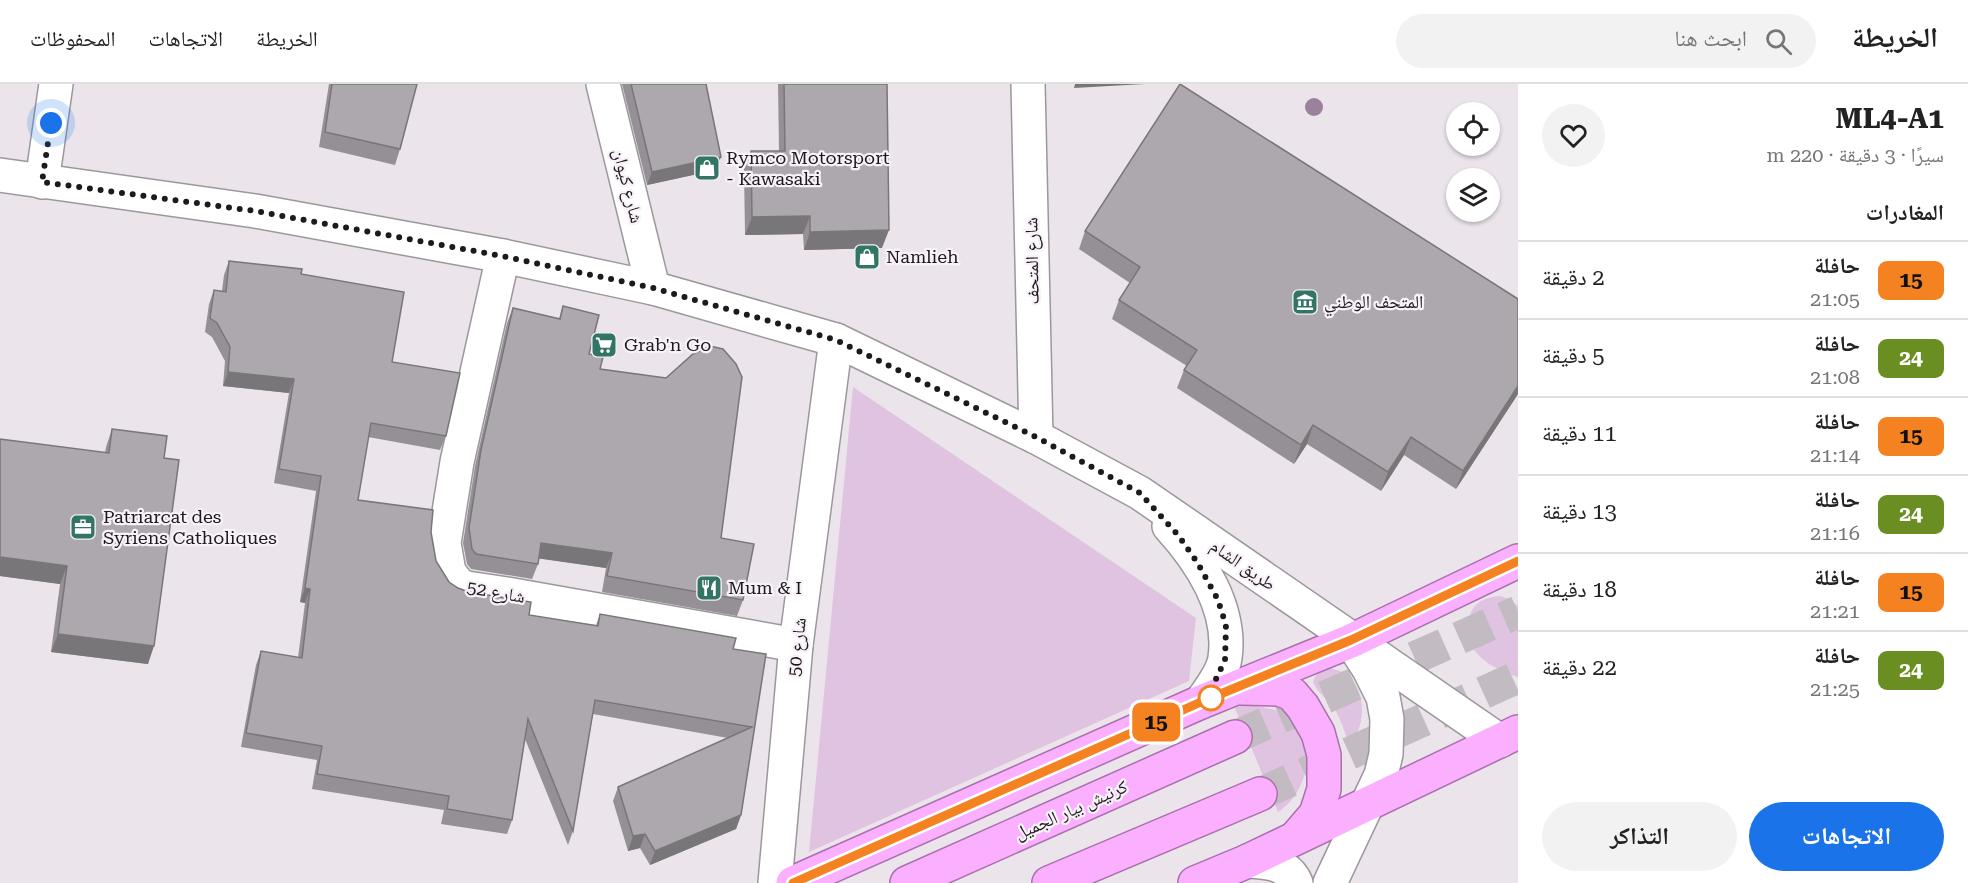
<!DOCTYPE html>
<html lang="ar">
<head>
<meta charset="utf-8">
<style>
	:root { --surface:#fff; --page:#f2f2f2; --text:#222; --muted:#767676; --line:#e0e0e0; --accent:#1a73e8 }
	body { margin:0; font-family:"Roboto Serif","Noto Naskh Arabic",serif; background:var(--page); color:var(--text); direction:rtl; height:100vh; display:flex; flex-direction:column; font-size:22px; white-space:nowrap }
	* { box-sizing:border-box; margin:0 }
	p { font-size:20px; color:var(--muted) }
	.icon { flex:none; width:33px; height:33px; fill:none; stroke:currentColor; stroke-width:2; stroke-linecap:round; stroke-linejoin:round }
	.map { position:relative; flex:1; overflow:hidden; direction:ltr }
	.details { display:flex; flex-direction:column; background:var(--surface); width:450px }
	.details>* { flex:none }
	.badge { padding:0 12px; border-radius:9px; font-size:21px; line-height:39px }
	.controls { position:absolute; left:1446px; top:18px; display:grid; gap:12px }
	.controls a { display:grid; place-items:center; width:54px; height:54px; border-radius:50%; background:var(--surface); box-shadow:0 2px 4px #0004; font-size:30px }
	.you { position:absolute; width:30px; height:30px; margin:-15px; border:4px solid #fff; border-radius:50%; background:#1a73e8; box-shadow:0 0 0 9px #1a73e833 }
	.map>.badge { position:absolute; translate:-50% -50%; box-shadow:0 0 0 3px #fff }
	h2 { padding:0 24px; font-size:22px; line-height:54px }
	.round { display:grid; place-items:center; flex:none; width:63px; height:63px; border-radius:32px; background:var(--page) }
	.head { display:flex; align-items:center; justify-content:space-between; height:102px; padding:0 24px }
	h1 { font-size:28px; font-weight:700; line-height:45px }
	.button { display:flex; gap:12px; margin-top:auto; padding:12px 24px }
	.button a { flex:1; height:69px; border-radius:36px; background:var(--accent); color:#fff; font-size:24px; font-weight:700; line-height:69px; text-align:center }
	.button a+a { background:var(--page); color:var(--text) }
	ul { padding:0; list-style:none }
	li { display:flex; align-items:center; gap:18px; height:78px; padding:0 24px; border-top:2px solid var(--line) }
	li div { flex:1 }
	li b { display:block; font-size:22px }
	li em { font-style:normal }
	li .badge { min-width:66px; font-weight:700; text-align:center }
	header { display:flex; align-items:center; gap:36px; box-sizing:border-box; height:84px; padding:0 30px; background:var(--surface); border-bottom:2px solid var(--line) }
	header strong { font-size:28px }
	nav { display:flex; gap:33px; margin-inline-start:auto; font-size:21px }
	.search { width:420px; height:54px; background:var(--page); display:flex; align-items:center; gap:15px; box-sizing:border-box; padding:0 21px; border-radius:33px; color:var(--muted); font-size:22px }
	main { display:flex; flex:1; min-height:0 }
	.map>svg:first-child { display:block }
	.green { fill:#dfc3e0 }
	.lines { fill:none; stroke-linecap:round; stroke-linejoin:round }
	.trunk-tunnel { stroke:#c2bcc2; stroke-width:33; stroke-dasharray:33 16; stroke-linecap:butt }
	.minor-casing { stroke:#9c979c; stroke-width:36 }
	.tertiary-casing { stroke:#9c979c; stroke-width:36 }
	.secondary-casing { stroke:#9c979c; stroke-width:36 }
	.trunk-casing { stroke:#ab6fae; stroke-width:36 }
	.minor { stroke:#fff; stroke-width:33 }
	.tertiary { stroke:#fff; stroke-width:33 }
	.secondary { stroke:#fff; stroke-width:33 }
	.trunk { stroke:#fab0fe; stroke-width:33 }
	.tree { fill:#9b819c }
	.wall { fill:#959095 }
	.shaded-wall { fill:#797679 }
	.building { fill:#ada8ad; stroke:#797679; stroke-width:1.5 }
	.line-casing { stroke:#fff; stroke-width:14 }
	.line { stroke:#f58220; stroke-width:9 }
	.walk { stroke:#1c1a1c; stroke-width:6; stroke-dasharray:0 10.8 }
	.stop-dot { fill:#fff; stroke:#f58220; stroke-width:3 }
	.labels { text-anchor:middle; stroke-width:4.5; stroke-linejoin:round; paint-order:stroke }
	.poi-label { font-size:18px; fill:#1c1a1c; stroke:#f8f2f8; text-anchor:start }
	.street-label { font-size:18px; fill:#1c1a1c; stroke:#f8f2f8 }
</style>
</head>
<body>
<header>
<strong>الخريطة</strong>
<div class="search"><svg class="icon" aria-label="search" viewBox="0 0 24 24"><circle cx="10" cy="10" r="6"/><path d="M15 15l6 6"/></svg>ابحث هنا</div>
<nav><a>الخريطة</a><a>الاتجاهات</a><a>المحفوظات</a></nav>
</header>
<main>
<section class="details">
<div class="head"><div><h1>ML4-A1</h1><p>سيرًا · 3 دقيقة · 220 m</p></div><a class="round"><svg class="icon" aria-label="heart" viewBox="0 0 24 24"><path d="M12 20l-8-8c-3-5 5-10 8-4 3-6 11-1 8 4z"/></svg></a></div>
<h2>المغادرات</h2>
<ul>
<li><span class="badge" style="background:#f58220;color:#111">15</span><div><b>حافلة</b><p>21:05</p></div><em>2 دقيقة</em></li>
<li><span class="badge" style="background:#6b8e23;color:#fff">24</span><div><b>حافلة</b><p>21:08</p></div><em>5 دقيقة</em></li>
<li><span class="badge" style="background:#f58220;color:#111">15</span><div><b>حافلة</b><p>21:14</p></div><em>11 دقيقة</em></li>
<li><span class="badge" style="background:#6b8e23;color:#fff">24</span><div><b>حافلة</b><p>21:16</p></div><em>13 دقيقة</em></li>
<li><span class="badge" style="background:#f58220;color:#111">15</span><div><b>حافلة</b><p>21:21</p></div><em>18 دقيقة</em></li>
<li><span class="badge" style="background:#6b8e23;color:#fff">24</span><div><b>حافلة</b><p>21:25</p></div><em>22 دقيقة</em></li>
</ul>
<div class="button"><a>الاتجاهات</a><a>التذاكر</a></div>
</section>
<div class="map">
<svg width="1518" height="799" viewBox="0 0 1518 799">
	<rect width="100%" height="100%" fill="#ebe5eb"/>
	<g class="green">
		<polygon points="853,303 1196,534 1189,597 809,768"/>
		<path d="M1500,512L1509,515L1518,522V593C1502,588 1485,580 1474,566C1470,560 1468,552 1468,544C1468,523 1480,513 1500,512Z"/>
		<path d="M1330,584C1335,586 1343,587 1347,591C1363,603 1366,632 1357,649C1355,653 1351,657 1349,660C1344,646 1340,632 1331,620C1324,612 1317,608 1313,598L1318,587Z"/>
		<path d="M1250,621C1260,623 1273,624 1282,629C1320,650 1311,707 1278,728L1234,622Z"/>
	</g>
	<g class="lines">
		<g class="trunk-tunnel">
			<polyline points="1235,653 1518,528"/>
			<polyline points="1260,710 1518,593"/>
		</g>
		<g class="minor-casing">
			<g id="minor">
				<polyline points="603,0 653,204"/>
				<polyline points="42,98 56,0"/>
				<polyline points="503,172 457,378 444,459 449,488 459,501 467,504 507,510 796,561"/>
				<polyline points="775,799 796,561 836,256"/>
			</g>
		</g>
		<g class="tertiary-casing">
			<g id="tertiary">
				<polyline points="1028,0 1036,353"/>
				<path d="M1248,777C1268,778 1287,779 1296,799"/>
				<polyline points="1330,799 1381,691 1386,670 1387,635 1383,613 1369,585 1351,557"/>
			</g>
		</g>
		<g class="secondary-casing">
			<g id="secondary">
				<polyline points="0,91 255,127 503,172 653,204 836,256 1036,353 1140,409 1500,657"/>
				<path d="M1169,442C1201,477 1232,525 1225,574C1223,589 1210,605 1201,618"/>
			</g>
		</g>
		<g class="trunk-casing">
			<g id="trunk">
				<polyline points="1241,604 1279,605 1292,610 1303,623 1318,649 1324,671 1324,705 1316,730 1298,751"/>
				<polyline points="793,799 1201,618 1351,557 1518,477"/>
				<polyline points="907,799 1235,653"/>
				<polyline points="1049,799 1260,710"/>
				<polyline points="1195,799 1248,777 1518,648"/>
			</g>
		</g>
		<use href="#minor" class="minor"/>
		<use href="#tertiary" class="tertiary"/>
		<use href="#secondary" class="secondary"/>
		<use href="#trunk" class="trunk"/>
	</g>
	<circle class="tree" cx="1314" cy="23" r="9"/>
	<g class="wall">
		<polygon points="329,0 417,0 400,65 395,81 319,63"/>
		<polygon points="622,0 706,0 716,86 647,101"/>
		<polygon points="778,0 887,0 882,164 804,166 803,150 745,151 744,85 751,67 779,67"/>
		<polygon points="1085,147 1518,310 1456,405 1404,371 1381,407 1307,360 1294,380 1177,304 1184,286 1187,282 1112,235 1119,216 1130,199 1079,165"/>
		<polygon points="229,177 301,190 392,278 446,352 440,366 368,353 358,416 431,448 436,477 449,498 458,504 529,531 596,541 600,530 733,565 766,570 741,731 736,745 650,781 640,764 628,767 613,717 618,703 728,654 593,630 573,747 568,761 525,655 512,736 507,750 441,740 444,726 312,705 317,676 241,663 256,581 261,567 298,574 305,519 300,518 316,407 274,399 289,309 223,302 225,277 212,253 205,248 209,220 214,206 222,207 224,191"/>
		<polygon points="563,222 589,270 721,454 743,516 737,532 602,508 606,484 539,474 538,480 532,495 471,485 467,480 463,459 475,382 507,239 513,224 559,235"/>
		<polygon points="112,345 164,374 148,580 51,568 60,500 0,492 0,355 105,369 106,363"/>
	</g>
	<g class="shaded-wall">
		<polygon points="1075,0 1145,0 1074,4"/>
		<polygon points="721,73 716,86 647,101 652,88"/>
		<polygon points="810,132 803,150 745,151 752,133"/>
		<polygon points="889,146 882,164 804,166 810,148"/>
		<polygon points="228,288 294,295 289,309 223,302"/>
		<polygon points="1518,302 1518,310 1456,405 1463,387"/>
		<polygon points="1313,341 1307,360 1294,380 1301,361"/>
		<polygon points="1411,353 1404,371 1381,407 1388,388"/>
		<polygon points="541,459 612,469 606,484 535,474"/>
		<polygon points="0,473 67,482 60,500 0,492"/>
		<polygon points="305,504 310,505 305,519 300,518"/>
		<polygon points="58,550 154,562 148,580 51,568"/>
		<polygon points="741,731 736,745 650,781 655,767"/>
		<polygon points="645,750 640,764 628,767 633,752"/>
	</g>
	<g class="building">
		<polygon points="332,0 417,0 400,65 325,48"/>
		<polygon points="631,0 706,0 721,73 652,88"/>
		<polygon points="784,0 887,0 889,146 810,148 810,132 752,133 751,67 785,67"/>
		<polygon points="1180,0 1518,215 1518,302 1463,387 1411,353 1388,388 1313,341 1301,361 1184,286 1197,266 1119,216 1140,183 1085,147"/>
		<polygon points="229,177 302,185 301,190 404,208 392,278 460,289 446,352 371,339 358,416 433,426 431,448 436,477 449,498 458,504 469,508 531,518 529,531 598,542 600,530 736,554 733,565 766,570 741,731 655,767 645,750 633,752 618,703 752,643 595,616 573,747 528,635 512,736 447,725 449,712 317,690 322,662 246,649 261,567 302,574 310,505 305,504 321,392 279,385 294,295 228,288 230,263 217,239 210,234 214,206 226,208"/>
		<polygon points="563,222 599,231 589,270 603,273 600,285 666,294 693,270 710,262 723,265 736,280 742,293 721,454 754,460 743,516 607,492 612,469 541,459 538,480 476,470 472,465 469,444 481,366 513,224 560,235"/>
		<polygon points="112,345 167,352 164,374 179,376 154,562 58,550 67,482 0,473 0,355 109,369"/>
	</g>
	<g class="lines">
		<g class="line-casing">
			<polyline id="line" points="793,799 1201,618 1351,556 1518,477"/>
		</g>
		<use href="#line" class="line"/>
		<polyline class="walk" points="51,39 42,98 255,127 502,172 653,204 836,256 1036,353 1140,409 1178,451 1197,478 1217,514 1222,528 1226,543 1225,576 1214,599 1201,618 1211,614"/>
	</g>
	<defs>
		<g id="shop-square" transform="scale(1.35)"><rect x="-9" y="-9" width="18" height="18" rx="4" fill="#337565" stroke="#f8f2f8"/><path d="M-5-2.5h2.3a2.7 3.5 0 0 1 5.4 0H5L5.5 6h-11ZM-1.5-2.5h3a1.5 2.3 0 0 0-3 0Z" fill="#fff"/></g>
		<g id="museum-square" transform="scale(1.35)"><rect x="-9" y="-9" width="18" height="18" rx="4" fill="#337565" stroke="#f8f2f8"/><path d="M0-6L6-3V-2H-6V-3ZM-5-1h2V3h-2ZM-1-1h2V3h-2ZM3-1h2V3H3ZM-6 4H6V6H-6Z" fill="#fff"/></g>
		<g id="supermarket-square" transform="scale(1.35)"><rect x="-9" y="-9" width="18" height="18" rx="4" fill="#337565" stroke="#f8f2f8"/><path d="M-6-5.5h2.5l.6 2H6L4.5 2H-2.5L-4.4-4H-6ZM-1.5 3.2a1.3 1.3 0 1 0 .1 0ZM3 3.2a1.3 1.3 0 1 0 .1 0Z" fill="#fff"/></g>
		<g id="office-square" transform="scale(1.35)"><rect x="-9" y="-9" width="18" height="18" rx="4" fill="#337565" stroke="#f8f2f8"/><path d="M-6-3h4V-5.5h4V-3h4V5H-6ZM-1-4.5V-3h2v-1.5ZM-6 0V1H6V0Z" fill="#fff"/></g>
		<g id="restaurant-square" transform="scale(1.35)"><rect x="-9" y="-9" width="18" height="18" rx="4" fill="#337565" stroke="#f8f2f8"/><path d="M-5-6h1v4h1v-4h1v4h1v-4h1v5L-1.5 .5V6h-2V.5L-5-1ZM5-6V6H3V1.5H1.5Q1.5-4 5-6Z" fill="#fff"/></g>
	</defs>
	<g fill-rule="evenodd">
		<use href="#shop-square" x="707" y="84"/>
		<use href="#shop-square" x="867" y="173"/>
		<use href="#museum-square" x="1305" y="218"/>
		<use href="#supermarket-square" x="604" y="261"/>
		<use href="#office-square" x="83" y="443"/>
		<use href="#restaurant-square" x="709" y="504"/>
	</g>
	<circle class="stop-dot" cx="1211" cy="614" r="12"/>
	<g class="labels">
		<g class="poi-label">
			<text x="726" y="80">Rymco Motorsport<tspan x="726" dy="21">- Kawasaki</tspan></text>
			<text x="886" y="179">Namlieh</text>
			<text x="1324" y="224">المتحف الوطني</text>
			<text x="624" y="267">Grab'n Go</text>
			<text x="103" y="439">Patriarcat des<tspan x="103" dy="21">Syriens Catholiques</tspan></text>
			<text x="728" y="510">Mum &amp; I</text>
		</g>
		<g class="street-label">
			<text transform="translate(628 102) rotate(76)" y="6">شارع كيوان</text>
			<text transform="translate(1032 177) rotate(-91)" y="6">شارع المتحف</text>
			<text transform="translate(1243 481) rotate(35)" y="6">طريق الشام</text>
			<text transform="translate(496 508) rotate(10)" y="6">شارع 52</text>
			<text transform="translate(797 563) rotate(-84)" y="6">شارع 50</text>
			<text transform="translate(1071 726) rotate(-24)" y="6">كرنيش بيار الجميل</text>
		</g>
	</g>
</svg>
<div class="controls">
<a><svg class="icon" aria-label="locate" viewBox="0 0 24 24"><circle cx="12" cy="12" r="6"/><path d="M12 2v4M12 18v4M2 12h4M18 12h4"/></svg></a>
<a><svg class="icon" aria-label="layers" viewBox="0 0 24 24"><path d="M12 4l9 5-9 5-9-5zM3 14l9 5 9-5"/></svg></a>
</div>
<div class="you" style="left:51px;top:39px"></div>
<b class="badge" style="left:1156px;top:638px;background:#f58220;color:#111">15</b>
</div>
</main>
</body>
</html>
